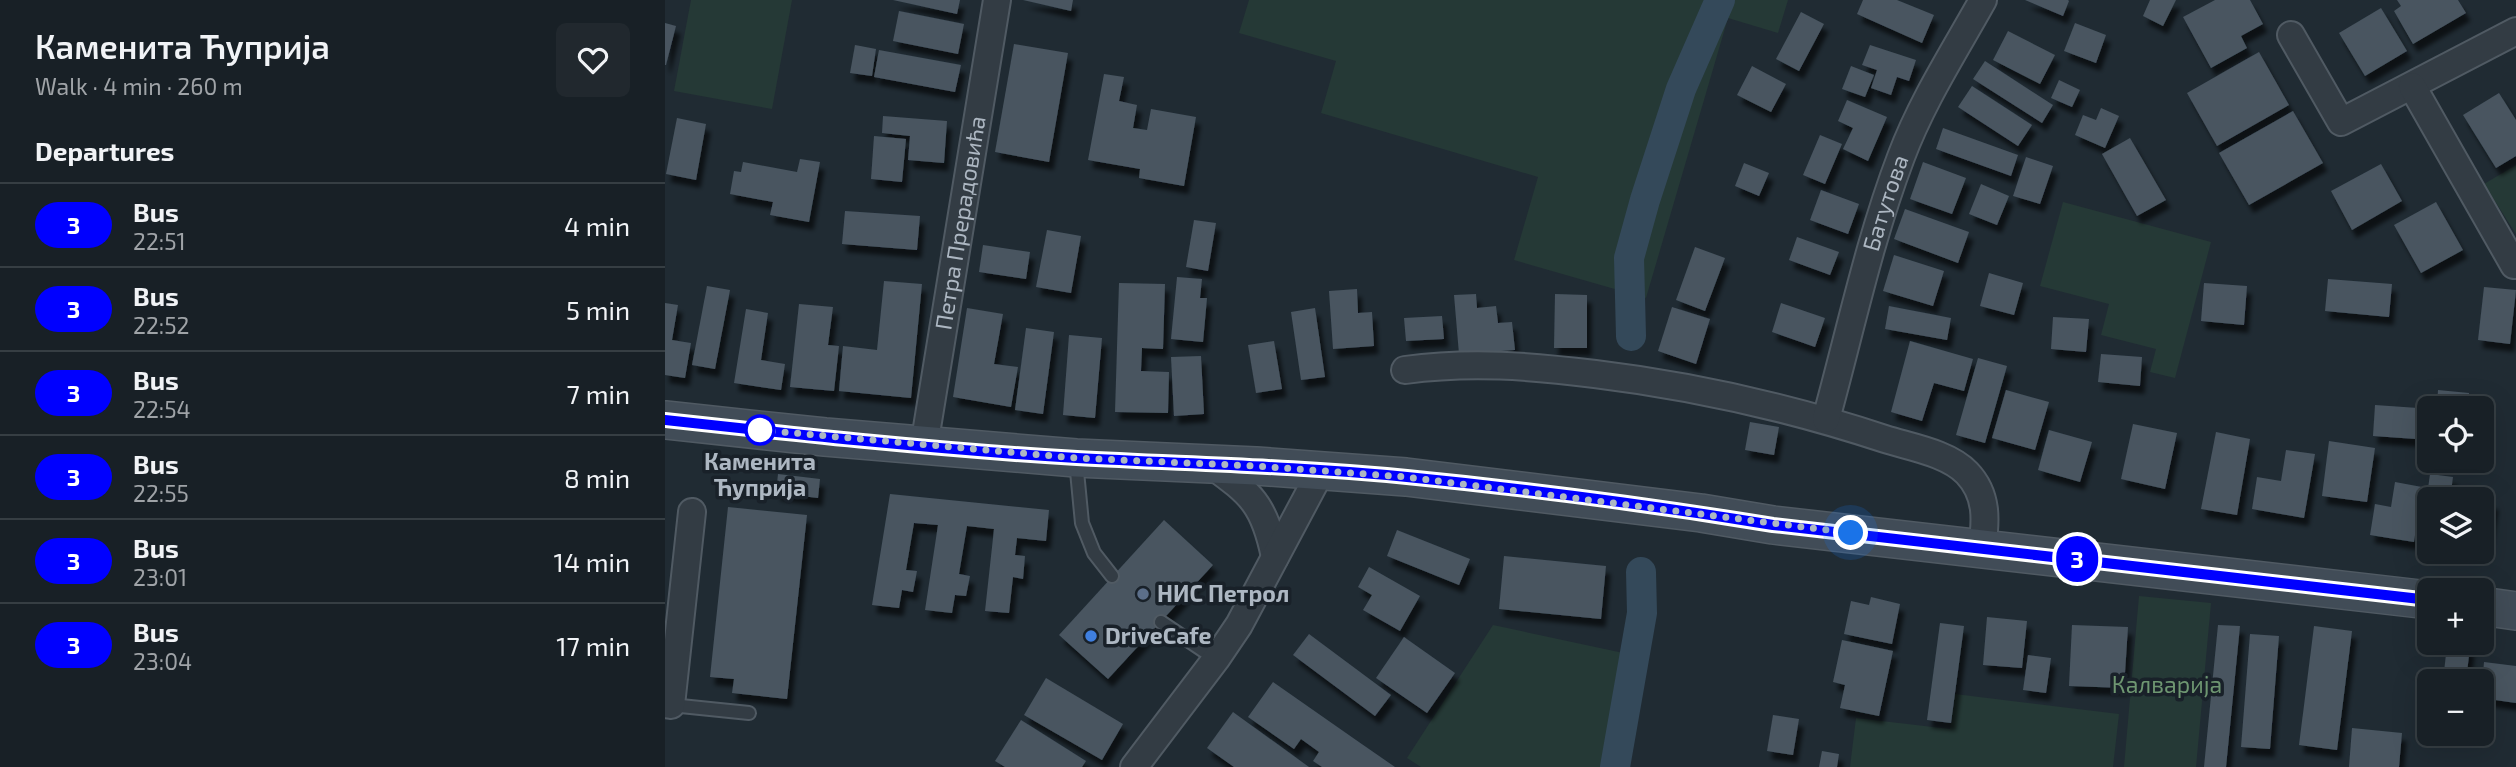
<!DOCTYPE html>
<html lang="en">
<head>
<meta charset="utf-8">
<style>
	:root { --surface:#182026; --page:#21282e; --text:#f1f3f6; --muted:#9fa3a7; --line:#363e43 }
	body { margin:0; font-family:"Exo 2",sans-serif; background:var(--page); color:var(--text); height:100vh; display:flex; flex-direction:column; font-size:26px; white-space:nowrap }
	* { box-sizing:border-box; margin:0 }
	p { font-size:23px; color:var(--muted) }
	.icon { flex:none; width:38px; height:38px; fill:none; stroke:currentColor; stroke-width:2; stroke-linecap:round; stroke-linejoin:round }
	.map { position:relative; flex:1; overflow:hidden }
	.panel { display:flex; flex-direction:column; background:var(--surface); width:665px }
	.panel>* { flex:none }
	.badge { padding:0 14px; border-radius:23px; font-size:24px; line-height:46px }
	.controls { position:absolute; left:1752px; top:396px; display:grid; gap:14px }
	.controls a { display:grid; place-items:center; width:77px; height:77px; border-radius:10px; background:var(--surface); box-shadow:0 7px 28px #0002,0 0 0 2px var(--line); font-size:35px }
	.you { position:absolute; width:35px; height:35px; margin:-18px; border:5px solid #fff; border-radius:50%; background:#1a73e8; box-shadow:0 0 0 10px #1a73e833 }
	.map>.badge { position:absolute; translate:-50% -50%; box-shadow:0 0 0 4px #fff }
	h2 { padding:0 35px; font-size:26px; line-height:63px }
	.round { display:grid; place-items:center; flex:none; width:74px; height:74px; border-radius:10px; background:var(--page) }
	.overview { display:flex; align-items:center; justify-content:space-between; height:119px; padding:0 35px }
	h1 { font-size:33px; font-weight:600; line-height:52px }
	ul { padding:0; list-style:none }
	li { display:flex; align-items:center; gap:21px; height:84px; padding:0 35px; border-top:2px solid var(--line) }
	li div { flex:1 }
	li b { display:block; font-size:26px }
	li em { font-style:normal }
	li .badge { min-width:77px; font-weight:700; text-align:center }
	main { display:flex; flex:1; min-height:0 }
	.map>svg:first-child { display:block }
	.green { fill:#253936 }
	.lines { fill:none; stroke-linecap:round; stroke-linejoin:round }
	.canal { stroke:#34495a; stroke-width:30 }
	.building { fill:#485560; filter:url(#shadow) }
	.service-casing { stroke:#505a63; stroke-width:16 }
	.minor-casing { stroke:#505a63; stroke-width:30 }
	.secondary-casing { stroke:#505a63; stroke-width:40 }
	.service { stroke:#333c44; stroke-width:12 }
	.minor { stroke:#333c44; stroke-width:26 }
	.secondary { stroke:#414c57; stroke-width:37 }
	.line-casing { stroke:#fff; stroke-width:16 }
	.line { stroke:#00f; stroke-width:10 }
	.walk { stroke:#adb7c2; stroke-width:7; stroke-dasharray:0 12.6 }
	.stop-dot { fill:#fff; stroke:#00f; stroke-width:3.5 }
	.service-dot { fill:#5c6f8a; stroke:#192129; stroke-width:2.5 }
	.shop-dot { fill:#3f7fe0; stroke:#192129; stroke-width:2.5 }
	.labels { text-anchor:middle; stroke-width:7; stroke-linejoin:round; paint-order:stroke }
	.street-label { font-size:23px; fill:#adb7c2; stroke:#192129 }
	.stop-label { font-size:23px; font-weight:bold; fill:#adb7c2; stroke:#192129 }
	.poi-label { font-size:23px; font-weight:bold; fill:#adb7c2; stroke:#192129; text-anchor:start }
	.park-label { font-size:23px; fill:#6e9671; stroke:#192129 }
</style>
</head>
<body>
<main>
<section class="panel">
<div class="overview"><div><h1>Каменита Ћуприја</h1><p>Walk · 4 min · 260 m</p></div><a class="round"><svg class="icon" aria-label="heart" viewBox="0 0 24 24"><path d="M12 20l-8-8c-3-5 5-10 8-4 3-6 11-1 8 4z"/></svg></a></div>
<h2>Departures</h2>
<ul>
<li><span class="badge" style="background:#00f;color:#fff">3</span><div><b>Bus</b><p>22:51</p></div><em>4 min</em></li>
<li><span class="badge" style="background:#00f;color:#fff">3</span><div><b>Bus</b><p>22:52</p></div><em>5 min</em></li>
<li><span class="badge" style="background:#00f;color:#fff">3</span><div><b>Bus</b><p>22:54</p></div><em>7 min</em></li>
<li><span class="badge" style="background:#00f;color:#fff">3</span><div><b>Bus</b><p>22:55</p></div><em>8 min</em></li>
<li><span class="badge" style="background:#00f;color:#fff">3</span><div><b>Bus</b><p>23:01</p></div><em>14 min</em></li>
<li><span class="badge" style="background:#00f;color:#fff">3</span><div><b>Bus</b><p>23:04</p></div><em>17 min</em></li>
</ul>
</section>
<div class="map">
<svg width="1851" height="767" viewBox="0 0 1851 767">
	<defs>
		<filter id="shadow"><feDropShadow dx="4.5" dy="8" stdDeviation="2" flood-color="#0009"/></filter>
	</defs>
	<rect width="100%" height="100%" fill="#202b33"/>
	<g class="green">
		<polygon points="26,0 127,0 107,109 9,91"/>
		<polygon points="584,0 1123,0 1113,33 1063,18 981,298 849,260 873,177 656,113 671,61 574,33"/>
		<polygon points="1851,165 1851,234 1819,184"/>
		<polygon points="1398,202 1546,242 1510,378 1485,372 1491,349 1436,335 1444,304 1375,286"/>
		<polygon points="1474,596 1546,603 1531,767 1459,767"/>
		<polygon points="828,625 963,654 938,767 756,767 742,758"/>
		<polygon points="1290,694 1454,714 1448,767 1185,767 1191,718 1285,729"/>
	</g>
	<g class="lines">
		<g class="canal">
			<polyline points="966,336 964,258 980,200 1016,89 1055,0"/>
			<polyline points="950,767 977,613 976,572"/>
		</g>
	</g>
	<g class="building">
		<polygon points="228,0 295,0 292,14"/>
		<polygon points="358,0 408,0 406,11"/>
		<polygon points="1198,0 1232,0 1269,15 1257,43 1192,14"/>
		<polygon points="1360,0 1403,0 1404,1 1398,16"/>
		<polygon points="1485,0 1511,0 1498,26 1478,16"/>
		<polygon points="1550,0 1585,0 1598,24 1576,36 1582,48 1546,68 1518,17"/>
		<polygon points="1732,0 1793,0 1801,13 1748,44 1729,11 1736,6"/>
		<polygon points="1716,8 1742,51 1700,76 1674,33"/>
		<polygon points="234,11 299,24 293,54 228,41"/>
		<polygon points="1136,12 1159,24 1134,71 1111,59"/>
		<polygon points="0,23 11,26 1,65 0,65"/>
		<polygon points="1410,23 1441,35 1431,63 1399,51"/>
		<polygon points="1343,31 1390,55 1375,84 1328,60"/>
		<polygon points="349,44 403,53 384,162 330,152"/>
		<polygon points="190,45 211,49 207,76 185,73"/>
		<polygon points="1205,45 1251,60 1244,81 1232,77 1226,95 1206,88 1212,70 1197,65"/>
		<polygon points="214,50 296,65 290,92 209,77"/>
		<polygon points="1594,52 1624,105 1552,146 1522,93"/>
		<polygon points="1320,61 1388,105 1377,123 1308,79"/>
		<polygon points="1087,66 1121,84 1106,112 1072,95"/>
		<polygon points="1186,66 1209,75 1200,97 1177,89"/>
		<polygon points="439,74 459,77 454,101 472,105 468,128 482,130 486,109 531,117 519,186 474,178 475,169 423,160"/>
		<polygon points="1394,80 1415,90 1407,107 1386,98"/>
		<polygon points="1307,86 1367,125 1353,146 1293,107"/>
		<polygon points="1834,93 1851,120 1851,156 1831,168 1798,115"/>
		<polygon points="1182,100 1222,117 1203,161 1178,149 1188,128 1173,121"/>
		<polygon points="1436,108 1454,116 1440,148 1410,135 1418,115 1431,120"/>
		<polygon points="1628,111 1658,163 1584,205 1554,153"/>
		<polygon points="218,116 282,121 279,163 243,160 245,136 217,133"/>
		<polygon points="12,118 41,124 31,180 1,174"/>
		<polygon points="1278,128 1353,155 1346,176 1271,149"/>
		<polygon points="1155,135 1177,144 1160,184 1138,175"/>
		<polygon points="209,136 241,139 237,182 206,179"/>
		<polygon points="1465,138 1501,200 1472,216 1437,154"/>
		<polygon points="1361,157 1388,166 1375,204 1348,196"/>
		<polygon points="135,159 155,162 144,222 105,215 108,202 65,194 69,171 76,172 78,162 132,172"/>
		<polygon points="1258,162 1301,178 1287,214 1245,199"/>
		<polygon points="1079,163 1104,173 1094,196 1070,186"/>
		<polygon points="1716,164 1737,201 1687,230 1666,191"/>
		<polygon points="1316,184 1344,196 1332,225 1304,214"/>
		<polygon points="1156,190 1194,204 1183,234 1145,220"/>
		<polygon points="1771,202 1798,250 1756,273 1729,225"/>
		<polygon points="1240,209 1304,232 1293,263 1229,239"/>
		<polygon points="180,211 255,216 252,250 177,244"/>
		<polygon points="529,220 551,223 543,271 521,267"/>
		<polygon points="382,230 416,236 406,293 371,287"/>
		<polygon points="1132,237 1174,252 1165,275 1124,260"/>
		<polygon points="318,245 365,252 361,279 314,272"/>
		<polygon points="1030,247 1060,258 1040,311 1011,300"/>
		<polygon points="1229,255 1279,271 1268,306 1218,291"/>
		<polygon points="1324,273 1358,283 1349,315 1315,306"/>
		<polygon points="512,277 537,279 535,298 542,298 538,342 506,339"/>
		<polygon points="1663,279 1727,284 1724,317 1660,311"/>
		<polygon points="219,281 257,284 246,398 174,391 178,346 212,350"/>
		<polygon points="454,283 500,284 498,349 477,348 476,371 504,372 503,413 450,412"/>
		<polygon points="1539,283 1582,286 1579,325 1536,321"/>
		<polygon points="42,286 65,290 50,369 27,365"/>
		<polygon points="1819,287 1851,290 1845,344 1813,340"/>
		<polygon points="692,289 693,313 707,312 709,346 668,349 664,291"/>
		<polygon points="811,294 812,308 831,306 833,323 847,322 850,350 794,354 789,295"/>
		<polygon points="890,294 922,295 922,348 889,348"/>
		<polygon points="0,303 13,305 7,340 26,343 20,378 0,375"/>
		<polygon points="1116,303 1160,318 1150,347 1107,332"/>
		<polygon points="134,304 168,307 163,345 174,346 169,391 125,387"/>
		<polygon points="1224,306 1286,318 1282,340 1220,329"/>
		<polygon points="1007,307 1045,319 1031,364 993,351"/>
		<polygon points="302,308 338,314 329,364 353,367 346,407 288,397"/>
		<polygon points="650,308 660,377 636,380 626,312"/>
		<polygon points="81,309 103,313 96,360 120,364 116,390 69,383"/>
		<polygon points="777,316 779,339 741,341 739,318"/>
		<polygon points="1388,317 1424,319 1421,352 1386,349"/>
		<polygon points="361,328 389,332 378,414 350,410"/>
		<polygon points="404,335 437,338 430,418 398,415"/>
		<polygon points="609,341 617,389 591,393 583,345"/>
		<polygon points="1245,341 1308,359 1299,391 1269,383 1257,421 1226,412"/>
		<polygon points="1436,354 1477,357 1475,386 1433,382"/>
		<polygon points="536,356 539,414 509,416 506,357"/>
		<polygon points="1313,358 1342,366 1320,443 1291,435"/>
		<polygon points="1341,390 1384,402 1370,450 1327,438"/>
		<polygon points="1773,390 1804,393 1803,408 1772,408"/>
		<polygon points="1710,405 1753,408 1751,439 1708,436"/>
		<polygon points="1085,422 1114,427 1109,455 1080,450"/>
		<polygon points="1468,424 1512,433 1500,489 1456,479"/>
		<polygon points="1384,430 1427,442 1415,482 1373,470"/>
		<polygon points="1551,432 1585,439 1572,515 1536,509"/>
		<polygon points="1664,441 1710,448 1702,502 1657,496"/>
		<polygon points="1621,450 1650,454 1639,518 1587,509 1592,477 1616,481"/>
		<polygon points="113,474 155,479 153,498 111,493"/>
		<polygon points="1765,474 1788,477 1785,499 1764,499 1764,547 1755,546"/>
		<polygon points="1730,482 1757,487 1749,542 1705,535 1710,504 1726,507"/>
		<polygon points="225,494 384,510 381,541 352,538 350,555 360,556 358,579 348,577 344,613 320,611 329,529 302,526 294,574 305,576 301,596 290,595 287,613 260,610 273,525 249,523 241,570 252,571 248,592 237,590 234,608 207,605"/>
		<polygon points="1816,500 1829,502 1821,553 1816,552"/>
		<polygon points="63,507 142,515 122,699 67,693 69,679 45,677"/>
		<polygon points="499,520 548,565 443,679 394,635"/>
		<polygon points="732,530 805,559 794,585 722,556"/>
		<polygon points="839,556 941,566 936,619 834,609"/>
		<polygon points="704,567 755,596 735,631 698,610 707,595 693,587"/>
		<polygon points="1206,597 1235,604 1227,644 1179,634 1186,601 1204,605"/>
		<polygon points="1322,617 1362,621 1357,668 1318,665"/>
		<polygon points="1275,623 1299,626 1286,723 1262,720"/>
		<polygon points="1407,625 1463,627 1459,688 1404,686"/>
		<polygon points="1553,625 1575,626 1561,767 1539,767"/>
		<polygon points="1649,626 1687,631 1672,750 1634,745"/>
		<polygon points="644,634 726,695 710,716 628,655"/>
		<polygon points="1585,634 1614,636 1605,749 1576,747"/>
		<polygon points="739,637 790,673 762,713 711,678"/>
		<polygon points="1177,640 1228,651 1214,716 1175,708 1180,685 1168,682"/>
		<polygon points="1782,645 1805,647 1801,681 1778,681"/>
		<polygon points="1363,655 1386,658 1381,693 1358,690"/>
		<polygon points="1819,662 1851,666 1851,703 1816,698"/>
		<polygon points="381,678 458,724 437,760 359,715"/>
		<polygon points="608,682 691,740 730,767 657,767 648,761 654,752 636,739 629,749 583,717"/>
		<polygon points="568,712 644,767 569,767 542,748"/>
		<polygon points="1108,715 1134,719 1128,755 1102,751"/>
		<polygon points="356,720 421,761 417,767 340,767 330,761"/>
		<polygon points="1687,728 1737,733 1734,767 1684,767"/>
		<polygon points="1157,751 1174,754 1172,767 1154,767"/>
	</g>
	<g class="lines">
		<g class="service-casing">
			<g id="service">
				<polyline points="411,461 417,523 429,553 447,576"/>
				<polyline points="496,622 551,659"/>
				<polyline points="6,705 84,713"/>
			</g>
		</g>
		<g class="minor-casing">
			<g id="minor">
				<polyline points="1626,35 1676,122 1851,31"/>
				<polyline points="1747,86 1849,265"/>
				<path d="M740,370C806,361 864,366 930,374C1029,386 1126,408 1220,439C1245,447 1283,453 1302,473C1323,495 1321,521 1317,548"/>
				<path id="s1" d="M1161,419C1185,332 1204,241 1236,157C1257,101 1289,52 1318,0"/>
				<path id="s2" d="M259,446L332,0"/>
				<path d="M544,463C586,494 599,503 610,557"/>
				<polyline points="0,704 6,705 27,512"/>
				<polyline points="469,767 551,659 574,625 656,471"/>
			</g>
		</g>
		<g class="secondary-casing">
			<g id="secondary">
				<polyline points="0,420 160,437 411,458 591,466 741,477 1036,513 1108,525 1764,600"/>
				<polyline points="1816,606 1851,611"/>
			</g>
		</g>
		<use href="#service" class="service"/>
		<use href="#minor" class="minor"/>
		<use href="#secondary" class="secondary"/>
	</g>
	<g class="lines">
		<g class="line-casing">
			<path id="line" d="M0,420C137,435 274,450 412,458C522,464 632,466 742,477C864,489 987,505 1108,525L1764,600"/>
		</g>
		<use href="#line" class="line"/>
		<polyline class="walk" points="95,430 411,458 591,466 741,477 1186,533"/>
	</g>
	<circle class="stop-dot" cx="95" cy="430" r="14"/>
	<circle class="service-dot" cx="478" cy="594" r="7"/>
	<circle class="shop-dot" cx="426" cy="636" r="7"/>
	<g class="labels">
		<g class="street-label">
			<text dy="8" stroke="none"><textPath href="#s1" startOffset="224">Батутова</textPath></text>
			<text dy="8" stroke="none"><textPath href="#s2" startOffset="226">Петра Прерадовића</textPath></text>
		</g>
		<g class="stop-label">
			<text x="95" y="470">Каменита<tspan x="95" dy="26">Ћуприја</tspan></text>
		</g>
		<g class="poi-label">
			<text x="492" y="602">НИС Петрол</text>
			<text x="440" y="644">DriveCafe</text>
		</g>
		<g class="park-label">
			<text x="1502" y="693">Калварија</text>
		</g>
	</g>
</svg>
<div class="controls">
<a><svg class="icon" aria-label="locate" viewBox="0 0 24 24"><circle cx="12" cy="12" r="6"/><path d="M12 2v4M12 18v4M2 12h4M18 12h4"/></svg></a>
<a><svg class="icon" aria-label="layers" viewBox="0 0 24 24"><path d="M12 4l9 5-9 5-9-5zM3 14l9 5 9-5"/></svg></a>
<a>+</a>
<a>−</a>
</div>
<div class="you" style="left:1186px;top:533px"></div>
<b class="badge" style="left:1412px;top:559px;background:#00f;color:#fff">3</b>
</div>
</main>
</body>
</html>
